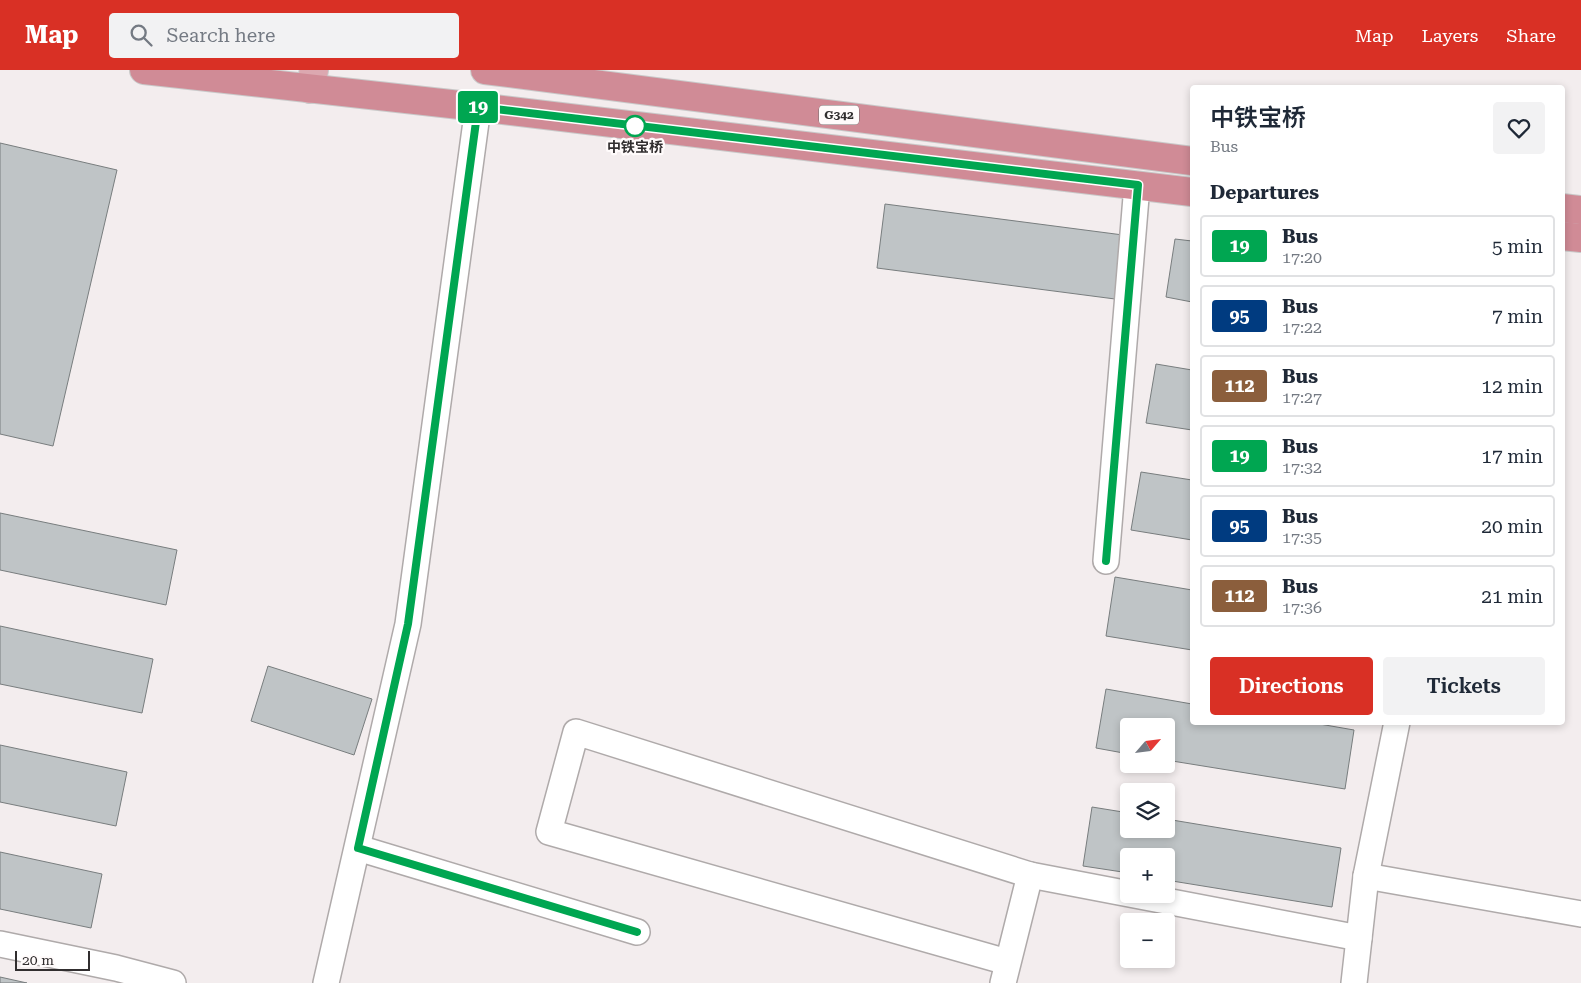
<!DOCTYPE html>
<html lang="en">
<head>
<meta charset="utf-8">
<style>
	:root { --surface:#fff; --page:#f2f2f3; --text:#1f2937; --muted:#747a83; --line:#e0e1e3; --accent:#d93025 }
	body { margin:0; font-family:"Roboto Serif","Noto Sans SC",serif; background:var(--page); color:var(--text); height:100vh; display:flex; flex-direction:column; font-size:19px; white-space:nowrap }
	* { box-sizing:border-box; margin:0 }
	p { font-size:16px; color:var(--muted) }
	.icon { flex:none; width:28px; height:28px; fill:none; stroke:currentColor; stroke-width:2; stroke-linecap:round; stroke-linejoin:round }
	.map { position:relative; flex:1; overflow:hidden }
	.side { position:absolute; left:1190px; top:15px; width:375px; height:640px; display:flex; flex-direction:column; background:var(--surface); border-radius:5px; box-shadow:0 2px 8px #0003 }
	.side>* { flex:none }
	.badge { padding:0 10px; border-radius:4px; font-size:18px; line-height:32px }
	.needle { width:32px; rotate:62deg }
	.controls { position:absolute; left:1120px; top:648px; display:grid; gap:10px }
	.controls a { display:grid; place-items:center; width:55px; height:55px; border-radius:5px; background:var(--surface); box-shadow:0 2px 8px #0003; font-size:25px }
	.scale { position:absolute; left:15px; bottom:12px; width:75px; box-sizing:border-box; padding-left:5px; border:2px solid #312e2f; border-top:0; font-size:14px; line-height:18px; white-space:nowrap; color:#312e2f; -webkit-text-stroke:4px #fffbfb; paint-order:stroke }
	.map>.badge { position:absolute; translate:-50% -50%; box-shadow:0 0 0 2px #fff }
	h2 { padding:0 20px; font-size:19px; line-height:45px }
	.round { display:grid; place-items:center; flex:none; width:52px; height:52px; border-radius:5px; background:var(--page) }
	.head { display:flex; align-items:center; justify-content:space-between; height:85px; padding:0 20px }
	h1 { font-size:24px; font-weight:600; line-height:38px }
	.cta { display:flex; gap:10px; margin-top:auto; padding:10px 20px }
	.cta a { flex:1; height:58px; border-radius:5px; background:var(--accent); color:#fff; font-size:20px; font-weight:600; line-height:58px; text-align:center }
	.cta a+a { background:var(--page); color:var(--text) }
	ul { padding:0; list-style:none }
	li { display:flex; align-items:center; gap:15px; height:62px; margin:0 10px 8px; padding:0 10px; border:2px solid var(--line); border-radius:5px }
	li div { flex:1 }
	li b { display:block; font-size:19px }
	li em { font-style:normal }
	li .badge { min-width:55px; font-weight:700; text-align:center }
	header { display:flex; align-items:center; gap:30px; box-sizing:border-box; height:70px; padding:0 25px; background:var(--accent); color:#fff }
	header strong { font-size:24px }
	nav { display:flex; gap:28px; margin-inline-start:auto; font-size:18px }
	.search { width:350px; height:45px; background:var(--page); display:flex; align-items:center; gap:12px; box-sizing:border-box; padding:0 18px; border-radius:5px; color:var(--muted); font-size:19px }
	.map>svg:first-child { display:block }
	.building { fill:#bfc4c6; stroke:#787d7e }
	.lines { fill:none; stroke-linecap:round; stroke-linejoin:round }
	.minor-casing { stroke:#afaaaa; stroke-width:28 }
	.primary-casing { stroke:#c9c9c9; stroke-width:30 }
	.trunk-casing { stroke:#c9c9c9; stroke-width:30 }
	.minor { stroke:#fff; stroke-width:25 }
	.primary { stroke:#dca8b0; stroke-width:28 }
	.trunk { stroke:#d08b96; stroke-width:28 }
	.line-casing { stroke:#fff; stroke-width:11 }
	.line { stroke:#00a651; stroke-width:8 }
	.stop-dot { fill:#fff; stroke:#00a651; stroke-width:2.5 }
	.labels { text-anchor:middle; stroke-width:4.5; stroke-linejoin:round; paint-order:stroke }
	.shield { fill:#fffbfb; stroke:#6f6c6c; stroke-width:1 }
	.shield-label { font-size:12px; font-weight:bold; fill:#312e2f }
	.stop-label { font-size:14px; font-weight:bold; fill:#312e2f; stroke:#fffbfb }
</style>
</head>
<body>
<header>
<strong>Map</strong>
<div class="search"><svg class="icon" aria-label="search" viewBox="0 0 24 24"><circle cx="10" cy="10" r="6"/><path d="M15 15l6 6"/></svg>Search here</div>
<nav><a>Map</a><a>Layers</a><a>Share</a></nav>
</header>
<div class="map">
<svg width="1581" height="913" viewBox="0 0 1581 913">
	<rect width="100%" height="100%" fill="#f3edee"/>
	<g class="building">
		<polygon points="0,73 117,100 53,376 0,364"/>
		<polygon points="885,134 1123,165 1115,229 877,198"/>
		<polygon points="1175,169 1192,171 1192,232 1166,227"/>
		<polygon points="1156,294 1192,300 1192,360 1146,353"/>
		<polygon points="1141,402 1192,410 1192,470 1131,460"/>
		<polygon points="0,443 177,480 166,535 0,500"/>
		<polygon points="1115,507 1192,520 1192,580 1106,566"/>
		<polygon points="0,556 153,589 142,643 0,614"/>
		<polygon points="268,596 372,629 354,685 251,651"/>
		<polygon points="1106,619 1192,634 1192,652 1308,652 1354,660 1345,719 1166,690 1166,656 1129,656 1129,684 1096,678"/>
		<polygon points="0,675 127,702 116,756 0,732"/>
		<polygon points="1092,737 1129,743 1129,759 1166,759 1166,749 1341,778 1332,837 1166,810 1166,786 1129,786 1129,803 1083,796"/>
		<polygon points="0,782 102,804 91,858 0,839"/>
		<polygon points="0,907 27,913 0,913"/>
	</g>
	<g class="lines">
		<g class="minor-casing">
			<g id="minor">
				<polyline points="1106,491 1137,115"/>
				<polyline points="358,778 637,862"/>
				<polyline points="1366,806 1581,844"/>
				<polyline points="0,874 116,898 173,913"/>
				<polyline points="1007,892 549,762 576,662 1030,805 1359,868"/>
				<polyline points="326,913 408,554 478,37"/>
				<polyline points="1003,913 1030,805"/>
				<polyline points="1354,913 1366,806 1397,652"/>
			</g>
		</g>
		<g class="primary-casing">
			<polyline id="primary" points="310,19 314,0"/>
		</g>
		<g class="trunk-casing">
			<g id="trunk">
				<polyline points="144,0 478,37 1192,122"/>
				<polyline points="485,0 1192,91"/>
				<polyline points="1562,138 1581,140"/>
				<polyline points="1562,166 1581,168"/>
			</g>
		</g>
		<use href="#minor" class="minor"/>
		<use href="#primary" class="primary"/>
		<use href="#trunk" class="trunk"/>
	</g>
	<g class="lines">
		<g class="line-casing">
			<polyline id="line" points="637,862 358,778 408,554 478,37 1138,115 1106,491"/>
		</g>
		<use href="#line" class="line"/>
	</g>
	<circle class="stop-dot" cx="635" cy="56" r="10"/>
	<g class="labels">
		<rect class="shield" x="819" y="35.5" width="40" height="19" rx="4"/>
		<g class="shield-label">
			<text x="839" y="49">G342</text>
		</g>
		<g class="stop-label">
			<text x="635" y="82">中铁宝桥</text>
		</g>
	</g>
</svg>
<div class="controls">
<a><svg class="needle" viewBox="-14 -14 28 28"><path d="M0-13l5 13h-10z" fill="#e53935"/><path d="M0 13l5-13h-10z" fill="#747a83"/></svg></a>
<a><svg class="icon" aria-label="layers" viewBox="0 0 24 24"><path d="M12 4l9 5-9 5-9-5zM3 14l9 5 9-5"/></svg></a>
<a>+</a>
<a>−</a>
</div>
<div class="scale">20 m</div>
<b class="badge" style="left:478px;top:37px;background:#00a651;color:#fff">19</b>
<section class="side">
<div class="head"><div><h1>中铁宝桥</h1><p>Bus</p></div><a class="round"><svg class="icon" aria-label="heart" viewBox="0 0 24 24"><path d="M12 20l-8-8c-3-5 5-10 8-4 3-6 11-1 8 4z"/></svg></a></div>
<h2>Departures</h2>
<ul>
<li><span class="badge" style="background:#00a651;color:#fff">19</span><div><b>Bus</b><p>17:20</p></div><em>5 min</em></li>
<li><span class="badge" style="background:#003b80;color:#fff">95</span><div><b>Bus</b><p>17:22</p></div><em>7 min</em></li>
<li><span class="badge" style="background:#8b5e3c;color:#fff">112</span><div><b>Bus</b><p>17:27</p></div><em>12 min</em></li>
<li><span class="badge" style="background:#00a651;color:#fff">19</span><div><b>Bus</b><p>17:32</p></div><em>17 min</em></li>
<li><span class="badge" style="background:#003b80;color:#fff">95</span><div><b>Bus</b><p>17:35</p></div><em>20 min</em></li>
<li><span class="badge" style="background:#8b5e3c;color:#fff">112</span><div><b>Bus</b><p>17:36</p></div><em>21 min</em></li>
</ul>
<div class="cta"><a>Directions</a><a>Tickets</a></div>
</section>
</div>
</body>
</html>
